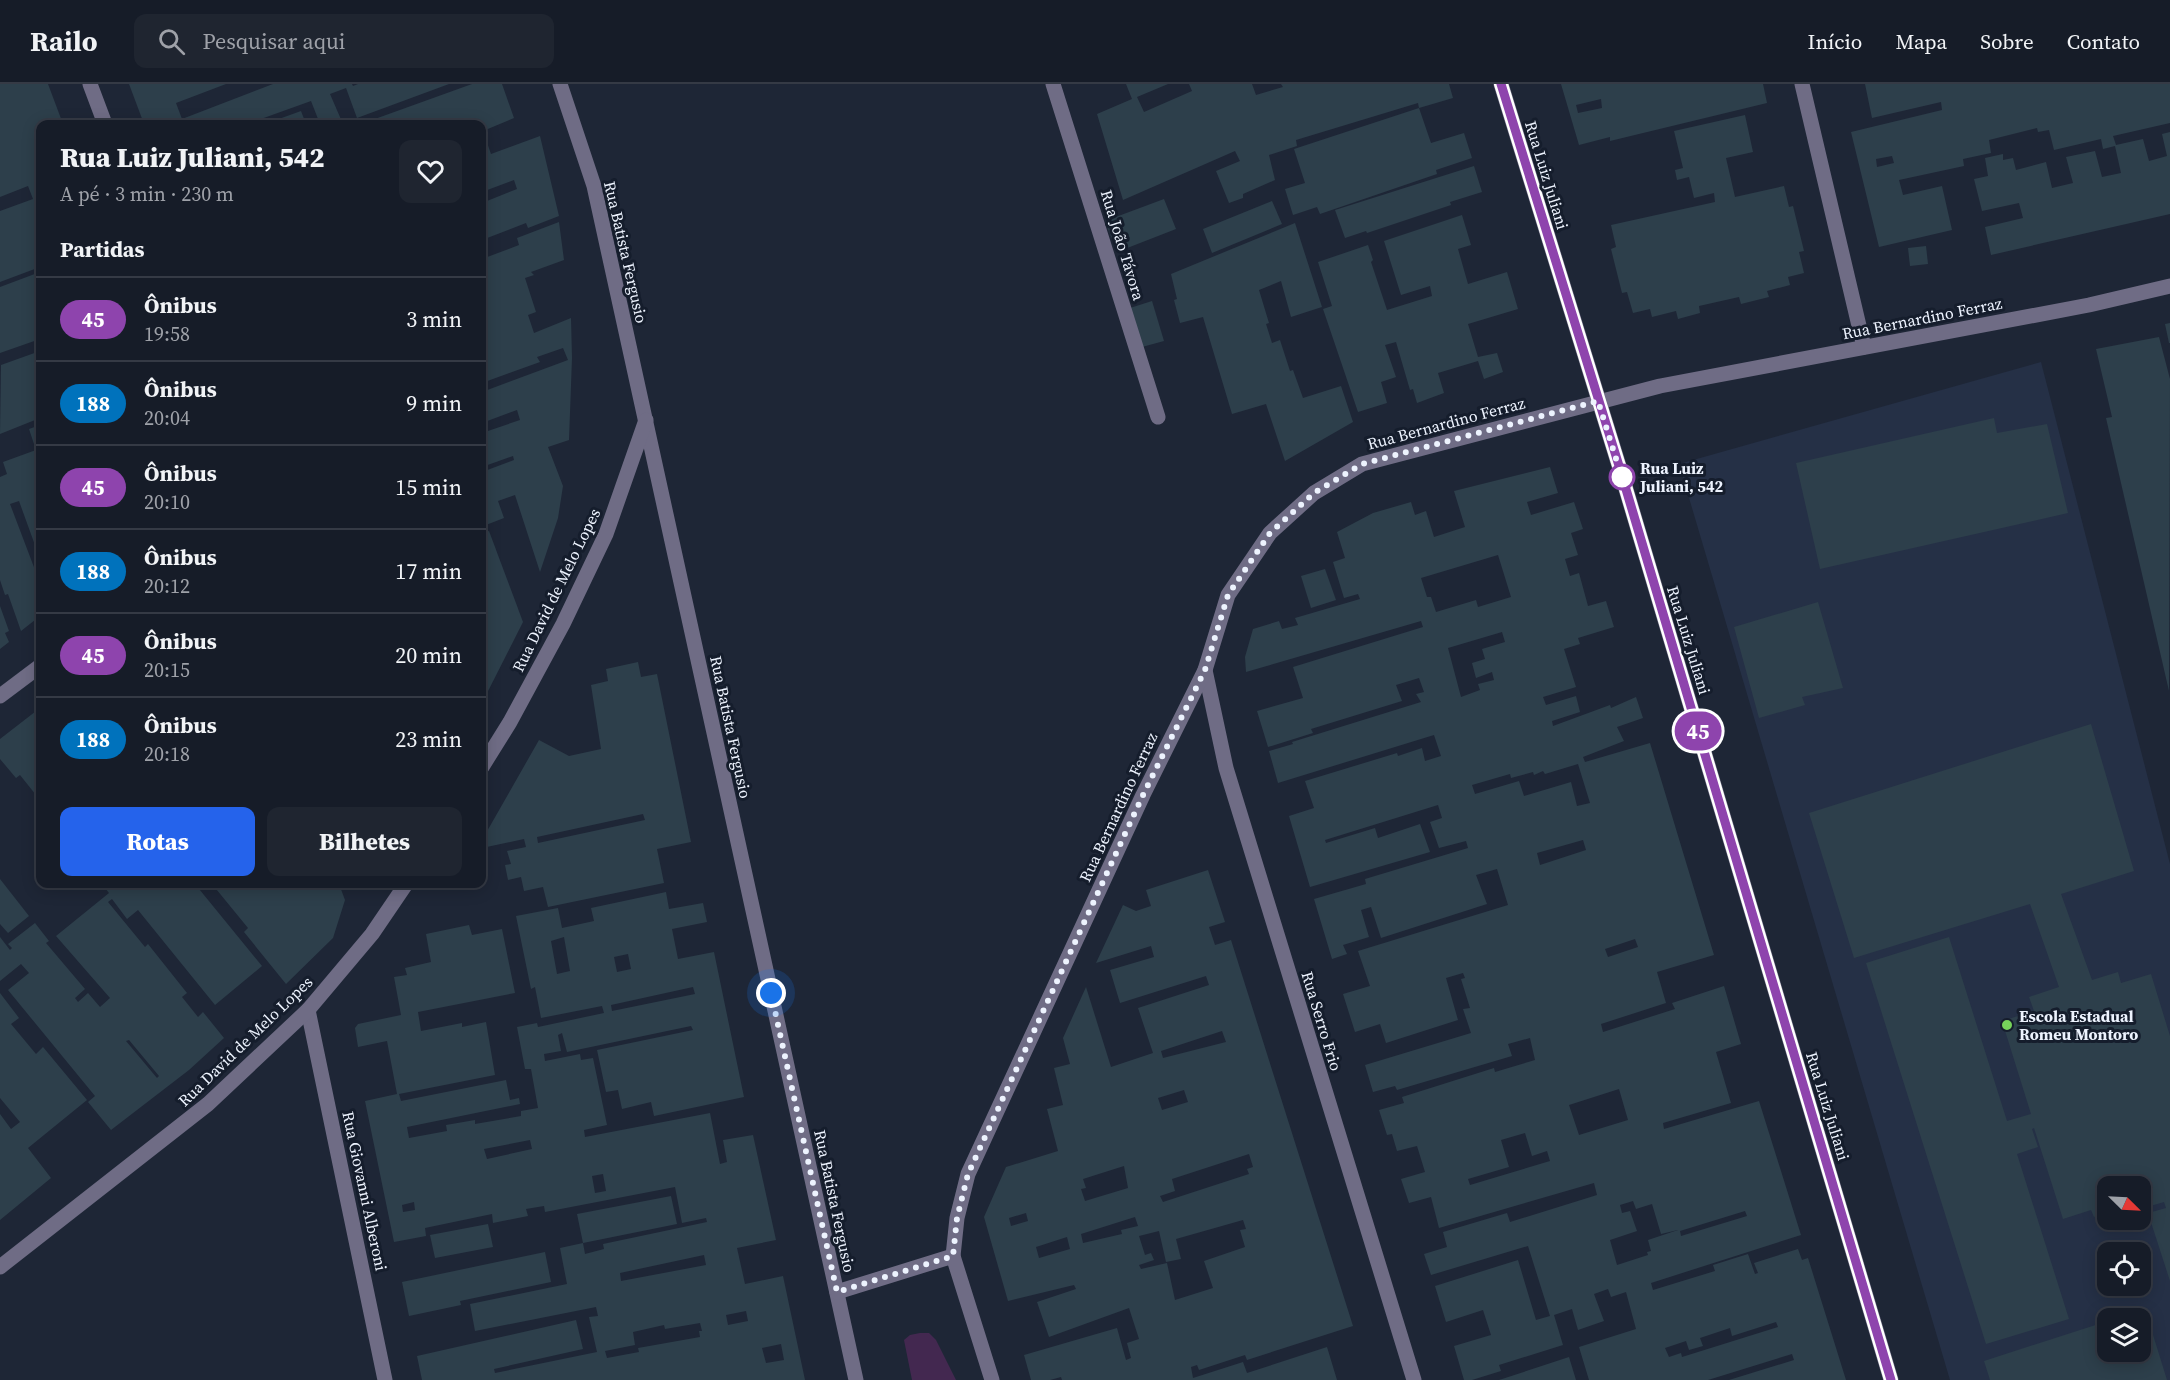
<!DOCTYPE html>
<html lang="pt">
<head>
<meta charset="utf-8">
<style>
	:root { --surface:#161c28; --page:#1f2530; --text:#f1f3f6; --muted:#9ea1a8; --line:#353a45; --accent:#2563eb }
	body { margin:0; font-family:"Source Serif 4",serif; background:var(--page); color:var(--text); height:100vh; display:flex; flex-direction:column; font-size:22px; white-space:nowrap }
	* { box-sizing:border-box; margin:0 }
	p { font-size:20px; color:var(--muted) }
	.icon { flex:none; width:33px; height:33px; fill:none; stroke:currentColor; stroke-width:2; stroke-linecap:round; stroke-linejoin:round }
	.map { position:relative; flex:1; overflow:hidden }
	.drawer { position:absolute; left:36px; top:36px; width:450px; height:768px; display:flex; flex-direction:column; background:var(--surface); border-radius:12px; box-shadow:0 3px 15px #0003,0 0 0 2px var(--line) }
	.drawer>* { flex:none }
	.badge { padding:0 12px; border-radius:20px; font-size:21px; line-height:39px }
	.needle { width:39px; rotate:114deg }
	.buttons { position:absolute; left:2097px; top:1092px; display:grid; gap:12px }
	.buttons a { display:grid; place-items:center; width:54px; height:54px; border-radius:12px; background:var(--surface); box-shadow:0 3px 15px #0003,0 0 0 2px var(--line); font-size:30px }
	.you { position:absolute; width:30px; height:30px; margin:-15px; border:4px solid #fff; border-radius:50%; background:#1a73e8; box-shadow:0 0 0 9px #1a73e833 }
	.map>.badge { position:absolute; translate:-50% -50%; box-shadow:0 0 0 3px #fff }
	h2 { padding:0 24px; font-size:22px; line-height:54px }
	.round { display:grid; place-items:center; flex:none; width:63px; height:63px; border-radius:12px; background:var(--page) }
	.overview { display:flex; align-items:center; justify-content:space-between; height:102px; padding:0 24px }
	h1 { font-size:28px; font-weight:800; line-height:45px }
	.cta { display:flex; gap:12px; margin-top:auto; padding:12px 24px }
	.cta a { flex:1; height:69px; border-radius:12px; background:var(--accent); color:#fff; font-size:24px; font-weight:800; line-height:69px; text-align:center }
	.cta a+a { background:var(--page); color:var(--text) }
	ul { padding:0; list-style:none }
	li { display:flex; align-items:center; gap:18px; height:84px; padding:0 24px; border-top:2px solid var(--line) }
	li div { flex:1 }
	li b { display:block; font-size:22px }
	li em { font-style:normal }
	li .badge { min-width:66px; font-weight:700; text-align:center }
	header { display:flex; align-items:center; gap:36px; box-sizing:border-box; height:84px; padding:0 30px; background:var(--surface); border-bottom:2px solid var(--line) }
	header strong { font-size:28px }
	nav { display:flex; gap:33px; margin-inline-start:auto; font-size:21px }
	.search { width:420px; height:54px; background:var(--page); display:flex; align-items:center; gap:15px; box-sizing:border-box; padding:0 21px; border-radius:12px; color:var(--muted); font-size:22px }
	.map>svg:first-child { display:block }
	.built { fill:#253046; fill-rule:evenodd }
	.green { fill:#432850 }
	.building { fill:#2d3f4b; fill-rule:evenodd }
	.lines { fill:none; stroke-linecap:round; stroke-linejoin:round }
	.minor { stroke:#6f6c85; stroke-width:15 }
	.line-casing { stroke:#fff; stroke-width:14 }
	.line { stroke:#8e44ad; stroke-width:9 }
	.walk { stroke:#edf3fe; stroke-width:6; stroke-dasharray:0 10.8 }
	.stop-dot { fill:#fff; stroke:#8e44ad; stroke-width:3 }
	.poi-dot { fill:#76d25a; stroke:#151d2c; stroke-width:2 }
	.labels { text-anchor:middle; stroke-width:6; stroke-linejoin:round; paint-order:stroke }
	.street-label { font-size:16px; fill:#edf3fe; stroke:#151d2c }
	.stop-label { font-size:16px; font-weight:bold; fill:#edf3fe; stroke:#151d2c; text-anchor:start }
	.poi-label { font-size:16px; font-weight:bold; fill:#edf3fe; stroke:#151d2c; text-anchor:start }
</style>
</head>
<body>
<header>
<strong>Railo</strong>
<div class="search"><svg class="icon" aria-label="search" viewBox="0 0 24 24"><circle cx="10" cy="10" r="6"/><path d="M15 15l6 6"/></svg>Pesquisar aqui</div>
<nav><a>Início</a><a>Mapa</a><a>Sobre</a><a>Contato</a></nav>
</header>
<div class="map">
<svg width="2170" height="1296" viewBox="0 0 2170 1296">
	<rect width="100%" height="100%" fill="#1e2636"/>
	<path class="built" d="M2041,278L2170,780V1296H1950L1679,380ZM2108,1102H2140V1136H2108ZM2108,1168H2140V1202H2108ZM2108,1234H2140V1268H2108Z"/>
	<polygon class="green" points="920,1249 929,1249 936,1256 956,1296 912,1296 904,1256 910,1251"/>
	<g class="building">
		<polygon points="0,0 48,0 63,40 40,40 40,183 0,198 0,127 33,115 28,102 0,113"/>
		<polygon points="129,0 226,0 176,19 182,35 273,0 352,0 353,2 358,0 449,0 357,34 346,4 330,10 343,40 320,40 311,17 247,40 144,40"/>
		<polygon points="472,0 502,0 514,34 483,47 491,70 540,52 559,132 528,144 526,139 482,156 482,119 517,105 514,96 482,108 482,40 361,40"/>
		<polygon points="1126,0 1168,0 1137,13 1144,28 1192,7 1189,0 1252,0 1256,11 1283,3 1281,0 1449,0 1453,14 1419,24 1418,19 1296,56 1297,62 1269,71 1275,96 1243,110 1243,114 1229,119 1216,87 1240,77 1235,67 1123,116 1097,30 1132,15"/>
		<path d="M1561,0H1763L1767,19L1610,57V53L1579,61ZM1601,15L1602,24L1578,29L1576,21Z"/>
		<path d="M1865,0H2170V39L2113,52L2116,61L2143,55L2149,77L2167,72L2162,50L2170,48V130L1991,171L1985,143L2023,134L2019,119L1982,127L1974,95L1988,92L1985,74L2003,70V76L2013,74L2016,86L2046,78L2052,104L2073,99L2066,73L2095,67L2102,93L2121,89L2115,62L2103,65L2101,55L2054,66L2049,46L2038,48L2037,44L1989,56L1991,69L1963,75L1964,82L1899,96L1903,111L1942,102L1952,146L1879,163L1851,48L1942,26L1941,18L1872,34ZM1892,72L1894,79L1877,83L1876,75Z"/>
		<polygon points="1419,24 1431,59 1464,49 1472,74 1436,86 1437,90 1320,130 1317,123 1293,131 1285,105 1305,99 1294,65"/>
		<polygon points="301,27 306,40 265,40"/>
		<polygon points="1745,31 1753,68 1726,74 1735,113 1784,102 1789,123 1793,122 1804,167 1799,168 1804,189 1788,193 1790,201 1767,207 1769,213 1741,220 1739,213 1699,222 1700,229 1678,235 1676,227 1652,233 1650,225 1633,229 1627,208 1622,209 1611,165 1616,163 1611,141 1715,118 1714,109 1694,114 1689,93 1677,96 1675,86 1683,84 1674,47"/>
		<polygon points="1474,82 1482,108 1450,118 1451,121 1367,149 1366,147 1345,154 1335,126"/>
		<polygon points="1164,115 1176,145 1117,168 1105,137"/>
		<polygon points="1272,117 1282,140 1212,169 1203,145"/>
		<polygon points="1462,131 1471,161 1458,165 1468,200 1507,188 1518,225 1468,240 1478,273 1497,269 1503,288 1484,295 1478,277 1438,289 1444,309 1417,319 1413,305 1410,306 1396,258 1385,261 1396,293 1381,298 1387,319 1358,328 1323,225 1332,222 1318,178 1368,161 1373,176 1371,178 1387,226 1432,212 1430,202 1401,211 1384,157"/>
		<polygon points="559,138 564,176 531,188 534,191 525,194 536,228 528,231 534,249 571,234 572,274 569,356 548,363 563,402 558,434 540,488 515,411 498,417 504,434 486,441 482,429 482,388 514,376 513,372 482,383 482,349 520,336 517,326 482,339 482,308 568,276 563,264 537,273 540,278 482,299 482,175 519,161 517,154"/>
		<polygon points="1295,139 1322,223 1291,233 1281,197 1259,206 1269,239 1266,240 1272,259 1280,256 1290,287 1293,286 1303,314 1341,302 1353,338 1285,377 1266,320 1232,330 1203,233 1180,239 1174,216 1177,215 1171,190"/>
		<polygon points="1926,162 1928,180 1910,182 1908,164"/>
		<polygon points="40,188 40,255 0,269 0,203"/>
		<polygon points="1152,217 1164,257 1142,263 1130,224"/>
		<polygon points="2170,239 2170,259 2169,259 2165,240"/>
		<polygon points="2159,253 2170,295 2169,607 2106,334 2112,333 2096,265"/>
		<polygon points="40,267 40,334 0,350 1,281"/>
		<polygon points="1994,334 1997,349 2047,340 2068,429 1820,485 1796,379"/>
		<polygon points="40,341 40,371 39,372 40,378 40,475 19,417 10,420 40,499 40,532 21,547 8,510 5,511 0,496 0,393 7,390 3,378 36,366 29,345"/>
		<path d="M1550,383L1558,409L1527,418L1531,431L1574,418L1583,445L1571,449L1578,471L1565,475L1570,492L1579,489L1588,522L1606,517L1614,543L1578,554L1580,560L1564,565L1576,603L1543,613L1546,621L1576,612L1580,628L1552,637L1553,642L1610,621L1611,624L1636,613L1643,634L1617,643L1624,657L1583,673L1585,678L1650,659L1714,871L1657,888L1666,919L1601,940L1603,948L1675,925L1672,919L1724,902L1741,960L1716,968L1731,1019L1663,1039L1664,1045L1759,1017L1801,1151L1651,1199L1653,1206L1715,1187L1713,1181L1748,1170L1755,1190L1758,1189L1754,1179L1798,1165L1802,1176L1808,1174L1846,1296H1729L1794,1276L1792,1270L1708,1296H1589L1579,1263L1636,1245L1626,1208L1611,1213L1608,1205L1594,1210L1604,1237L1578,1246L1572,1225L1554,1231L1563,1261L1499,1281L1501,1287L1472,1296H1464L1454,1262L1491,1251L1483,1226L1446,1238L1435,1202L1518,1176L1536,1236L1550,1232L1528,1162L1431,1191L1424,1170L1447,1163L1443,1148L1507,1129L1510,1138L1597,1111L1594,1099L1439,1144L1431,1113L1409,1119L1401,1095L1425,1088L1417,1062L1397,1067L1392,1050L1387,1051L1379,1026L1404,1019L1402,1013L1494,984L1495,988L1535,976L1530,954L1508,960L1512,972L1397,1006L1395,1002L1373,1008L1365,981L1471,949L1463,925L1470,924L1461,895L1465,894L1463,889L1446,894L1458,936L1386,959L1380,940L1355,948L1343,910L1370,902L1358,867L1508,821L1497,785L1476,791L1487,820L1381,854L1371,823L1361,826L1369,853L1343,861L1347,870L1332,875L1314,815L1366,800L1365,795L1468,764L1466,757L1439,764L1430,738L1442,734L1438,721L1325,756L1326,759L1375,744L1378,754L1420,740L1430,768L1310,803L1289,732L1314,724L1305,697L1397,669L1398,672L1422,664L1425,677L1441,672L1434,651L1278,699L1269,667L1293,660L1292,658L1421,618L1416,610L1424,608L1419,594L1396,601L1402,617L1311,645L1313,649L1268,663L1257,627L1303,614L1293,583L1423,543L1421,537L1246,588L1245,573L1253,545L1279,537L1282,545L1298,541L1295,534L1360,515L1358,510L1344,514L1333,478L1345,474L1337,448L1373,429L1411,418L1415,431L1426,427L1434,453L1465,443L1454,407ZM1498,471L1511,513L1478,523L1476,516L1436,528L1431,513H1427L1421,494ZM1502,548L1505,558L1482,565L1485,575L1472,579L1476,594L1492,588L1494,596L1478,600L1480,606L1461,613L1448,564ZM1578,680L1590,719L1577,722L1571,698L1524,712L1519,697L1475,710L1472,701L1510,690L1511,694L1533,688L1534,691L1543,687L1545,690ZM1583,756L1586,766L1540,781L1537,769ZM1635,855L1638,863L1608,873L1605,865ZM1619,1005L1628,1036L1579,1051L1569,1021ZM1525,1049L1532,1072L1547,1067L1550,1077L1470,1101L1468,1095L1509,1083L1501,1056ZM1633,1117L1636,1125L1652,1120L1661,1150L1678,1146L1648,1156L1651,1167L1647,1168L1648,1171L1617,1181L1610,1156L1637,1147L1630,1127L1622,1129L1620,1121ZM1745,1127L1747,1132L1681,1152L1680,1147ZM1776,1238L1778,1243L1682,1273L1681,1269L1669,1273L1665,1264L1686,1257L1689,1266L1703,1262L1700,1254L1730,1244L1732,1252Z"/>
		<polygon points="489,447 523,538 482,619 482,449"/>
		<polygon points="1325,485 1336,516 1311,524 1301,492"/>
		<polygon points="1818,518 1843,604 1802,613 1805,621 1759,634 1734,543"/>
		<polygon points="0,522 9,547 5,549 9,558 0,565"/>
		<path d="M638,578L641,593L657,590L691,758L657,765L664,799L548,823L543,803L524,807L521,793L508,796L505,781L511,780L507,767L526,763L524,755L482,764V756L539,656L569,672L601,665L591,601L608,597L606,585ZM643,730L645,736L538,759L537,753Z"/>
		<polygon points="40,624 40,716 20,691 16,694 0,675 0,655"/>
		<polygon points="2091,640 2134,787 2061,810 2092,896 2118,888 2121,899 2151,890 2170,952 2170,1197 2148,1129 2166,1124 2164,1118 2140,1125 2140,1102 2108,1102 2108,1128 2094,1133 2091,1126 2063,1135 2034,1044 2032,1045 2038,1063 2017,1070 2069,1235 1986,1260 1866,879 1949,853 2007,1037 2031,1030 2002,937 2034,927 2029,913 2059,903 2030,820 1854,874 1809,729"/>
		<path d="M1208,786L1225,838L1209,843L1215,861L1231,856L1353,1242L1247,1276L1245,1271L1199,1286L1197,1281L1191,1283L1193,1294L1243,1278L1247,1289L1327,1263L1337,1296H1062L1061,1293L1050,1296H1031L1024,1271L1117,1244L1126,1276L1131,1274L1127,1259L1139,1255L1129,1224L1049,1253L1037,1218L1076,1205L1074,1201L1008,1217L984,1133L1006,1083L1058,1067L1047,1025L1063,1021L1054,984L1070,980L1063,954L1086,903L1111,983L1153,969L1138,924L1209,901L1206,892L1120,919L1110,886L1154,873L1151,862L1096,879L1123,821L1136,827L1151,822L1146,806ZM1222,947L1226,958L1163,974L1161,967ZM1184,1006L1188,1018L1162,1026L1158,1014ZM1249,1070L1253,1083L1247,1085L1249,1090L1163,1118L1160,1112L1175,1107L1172,1095ZM1124,1082L1128,1104L1085,1117L1081,1105L1086,1104L1083,1095ZM1026,1129L1028,1137L1011,1142L1009,1134ZM1135,1133L1138,1142L1121,1146L1122,1150L1083,1159L1081,1150ZM1243,1136L1246,1145L1240,1146L1245,1163L1204,1177L1213,1204L1175,1216L1167,1179L1141,1185L1139,1181L1154,1176L1151,1169L1145,1171L1139,1152L1159,1147L1166,1178L1181,1175L1176,1155ZM1067,1153L1070,1165L1039,1174L1036,1163Z"/>
		<polygon points="0,795 29,832 8,849 0,840"/>
		<path d="M102,800H195L262,882L215,921L138,826L127,835L112,815L108,818L145,863L148,860L187,909L182,913L198,933L203,928L224,954L189,986L111,1046L88,1018L95,1012L8,906L29,889L21,880L0,897V853L10,866L12,864L8,860L35,839L49,857L46,859L85,905L75,914L78,918L88,909L100,923L110,914L56,852L109,809ZM129,956L159,992L157,994L126,957Z"/>
		<polygon points="212,800 339,800 345,816 333,854 286,900 244,848 248,844"/>
		<path d="M666,808L669,825L703,819L707,838L672,845L678,875L714,868L744,1013L654,1032L651,1018L622,1025L618,1006L606,1008L597,966L693,946L691,942L567,968L562,949L558,951L561,967L544,970L545,977L580,970L581,976L593,974L607,1041L584,1046L585,1053L710,1029L720,1080L727,1078L723,1056L753,1051L776,1156L737,1164L745,1200L783,1192L805,1296H422L417,1272L576,1236L583,1265L494,1285L495,1289L597,1268L589,1233L598,1232L596,1223L475,1247L470,1220L567,1200L560,1164L583,1159L577,1130L671,1112L677,1140L583,1159L585,1170L604,1165L603,1160L707,1138L706,1134L682,1139L675,1103L545,1128L544,1122L526,1125L528,1132L493,1139L492,1130L425,1144L426,1152L394,1158L365,1017L397,1010L387,957L358,963L355,944L358,940L401,931L394,893L407,891L405,884L431,878L426,850L469,841L472,851L502,845L515,909L418,928L421,947L462,939V943L486,938L495,991L399,1010L401,1017L506,996L510,1016L519,1014L520,1020L407,1043L409,1054L447,1047L446,1041L475,1036V1040L521,1032V1027L538,1024L531,985H525L517,943L537,939L538,943L604,929L602,922L541,934L535,903L531,905L516,832L558,824L562,844L594,837L591,824ZM564,853L570,887L557,890L551,857ZM628,870L631,885L617,888L614,873ZM693,903L695,910L612,927L611,921ZM530,1056L532,1065L487,1075L484,1065ZM603,1090L606,1107L595,1109L592,1092ZM414,1118L415,1126L403,1128L402,1121ZM704,1171L706,1181L621,1197L620,1189ZM746,1227L748,1237L728,1241L726,1231ZM700,1239L702,1247H699L700,1253L638,1264L639,1268L607,1274L605,1267L635,1261L633,1248L664,1241L665,1245ZM781,1260L784,1276L766,1279L762,1264Z"/>
		<polygon points="0,909 19,934 11,940 36,970 43,963 87,1016 28,1064 51,1094 0,1136 0,1030 11,1045 20,1038 0,1014"/>
		<polygon points="488,1140 493,1163 435,1174 430,1151"/>
		<polygon points="545,1168 551,1198 460,1217 461,1221 409,1232 402,1198"/>
		<polygon points="2145,1225 2167,1296 1990,1296 1984,1277 2108,1237 2108,1268 2140,1268 2140,1234 2118,1234"/>
		<polygon points="1569,1273 1576,1296 1499,1296"/>
	</g>
	<g class="lines">
		<g class="minor">
			<polyline points="90,0 105,40"/>
			<polyline points="560,0 594,102 856,1296"/>
			<polyline points="1053,0 1158,333"/>
			<polyline points="1501,0 1620,385 1891,1296"/>
			<polyline points="1802,0 1864,263"/>
			<polyline points="1205,586 1226,684 1414,1296"/>
			<polyline points="0,612 40,582"/>
			<polyline points="482,683 510,638 563,540 606,450 646,336"/>
			<polyline points="308,926 385,1296"/>
			<polyline points="0,1183 208,1020 308,926 372,850 406,800"/>
			<polyline points="837,1208 953,1172"/>
			<polyline points="992,1296 953,1172 957,1134 968,1090 1143,711 1205,586 1228,511 1270,449 1314,409 1362,380 1660,302 2089,221 2170,202"/>
		</g>
	</g>
	<g class="lines">
		<g class="line-casing">
			<polyline id="line" points="1501,0 1620,385 1891,1296"/>
		</g>
		<use href="#line" class="line"/>
		<polyline class="walk" points="771,909 837,1208 953,1172 957,1134 968,1090 1143,711 1205,586 1228,511 1270,449 1314,409 1362,380 1598,317 1623,397 1622,393"/>
	</g>
	<circle class="stop-dot" cx="1622" cy="393" r="12"/>
	<circle class="poi-dot" cx="2007" cy="941" r="6"/>
	<g class="labels">
		<g class="street-label">
			<text transform="translate(1547 91) rotate(73)" y="6">Rua Luiz Juliani</text>
			<text transform="translate(1123 161) rotate(73)" y="6">Rua João Távora</text>
			<text transform="translate(626 168) rotate(77)" y="6">Rua Batista Fergusio</text>
			<text transform="translate(1922 234) rotate(-11)" y="6">Rua Bernardino Ferraz</text>
			<text transform="translate(1446 339) rotate(-15)" y="6">Rua Bernardino Ferraz</text>
			<text transform="translate(556 506) rotate(-64)" y="6">Rua David de Melo Lopes</text>
			<text transform="translate(1689 556) rotate(73)" y="6">Rua Luiz Juliani</text>
			<text transform="translate(731 643) rotate(78)" y="6">Rua Batista Fergusio</text>
			<text transform="translate(1118 723) rotate(-65)" y="6">Rua Bernardino Ferraz</text>
			<text transform="translate(1322 937) rotate(73)" y="6">Rua Serro Frio</text>
			<text transform="translate(245 957) rotate(-44)" y="6">Rua David de Melo Lopes</text>
			<text transform="translate(1828 1022) rotate(73)" y="6">Rua Luiz Juliani</text>
			<text transform="translate(365 1107) rotate(78)" y="6">Rua Giovanni Alberoni</text>
			<text transform="translate(835 1117) rotate(78)" y="6">Rua Batista Fergusio</text>
		</g>
		<g class="stop-label">
			<text x="1640" y="390">Rua Luiz<tspan x="1640" dy="18">Juliani, 542</tspan></text>
		</g>
		<g class="poi-label">
			<text x="2019" y="938">Escola Estadual<tspan x="2019" dy="18">Romeu Montoro</tspan></text>
		</g>
	</g>
</svg>
<div class="buttons">
<a><svg class="needle" viewBox="-14 -14 28 28"><path d="M0-13l5 13h-10z" fill="#e53935"/><path d="M0 13l5-13h-10z" fill="#9ea1a8"/></svg></a>
<a><svg class="icon" aria-label="locate" viewBox="0 0 24 24"><circle cx="12" cy="12" r="6"/><path d="M12 2v4M12 18v4M2 12h4M18 12h4"/></svg></a>
<a><svg class="icon" aria-label="layers" viewBox="0 0 24 24"><path d="M12 4l9 5-9 5-9-5zM3 14l9 5 9-5"/></svg></a>
</div>
<div class="you" style="left:771px;top:909px"></div>
<b class="badge" style="left:1698px;top:647px;background:#8e44ad;color:#fff">45</b>
<section class="drawer">
<div class="overview"><div><h1>Rua Luiz Juliani, 542</h1><p>A pé · 3 min · 230 m</p></div><a class="round"><svg class="icon" aria-label="heart" viewBox="0 0 24 24"><path d="M12 20l-8-8c-3-5 5-10 8-4 3-6 11-1 8 4z"/></svg></a></div>
<h2>Partidas</h2>
<ul>
<li><span class="badge" style="background:#8e44ad;color:#fff">45</span><div><b>Ônibus</b><p>19:58</p></div><em>3 min</em></li>
<li><span class="badge" style="background:#0072bc;color:#fff">188</span><div><b>Ônibus</b><p>20:04</p></div><em>9 min</em></li>
<li><span class="badge" style="background:#8e44ad;color:#fff">45</span><div><b>Ônibus</b><p>20:10</p></div><em>15 min</em></li>
<li><span class="badge" style="background:#0072bc;color:#fff">188</span><div><b>Ônibus</b><p>20:12</p></div><em>17 min</em></li>
<li><span class="badge" style="background:#8e44ad;color:#fff">45</span><div><b>Ônibus</b><p>20:15</p></div><em>20 min</em></li>
<li><span class="badge" style="background:#0072bc;color:#fff">188</span><div><b>Ônibus</b><p>20:18</p></div><em>23 min</em></li>
</ul>
<div class="cta"><a>Rotas</a><a>Bilhetes</a></div>
</section>
</div>
</body>
</html>
